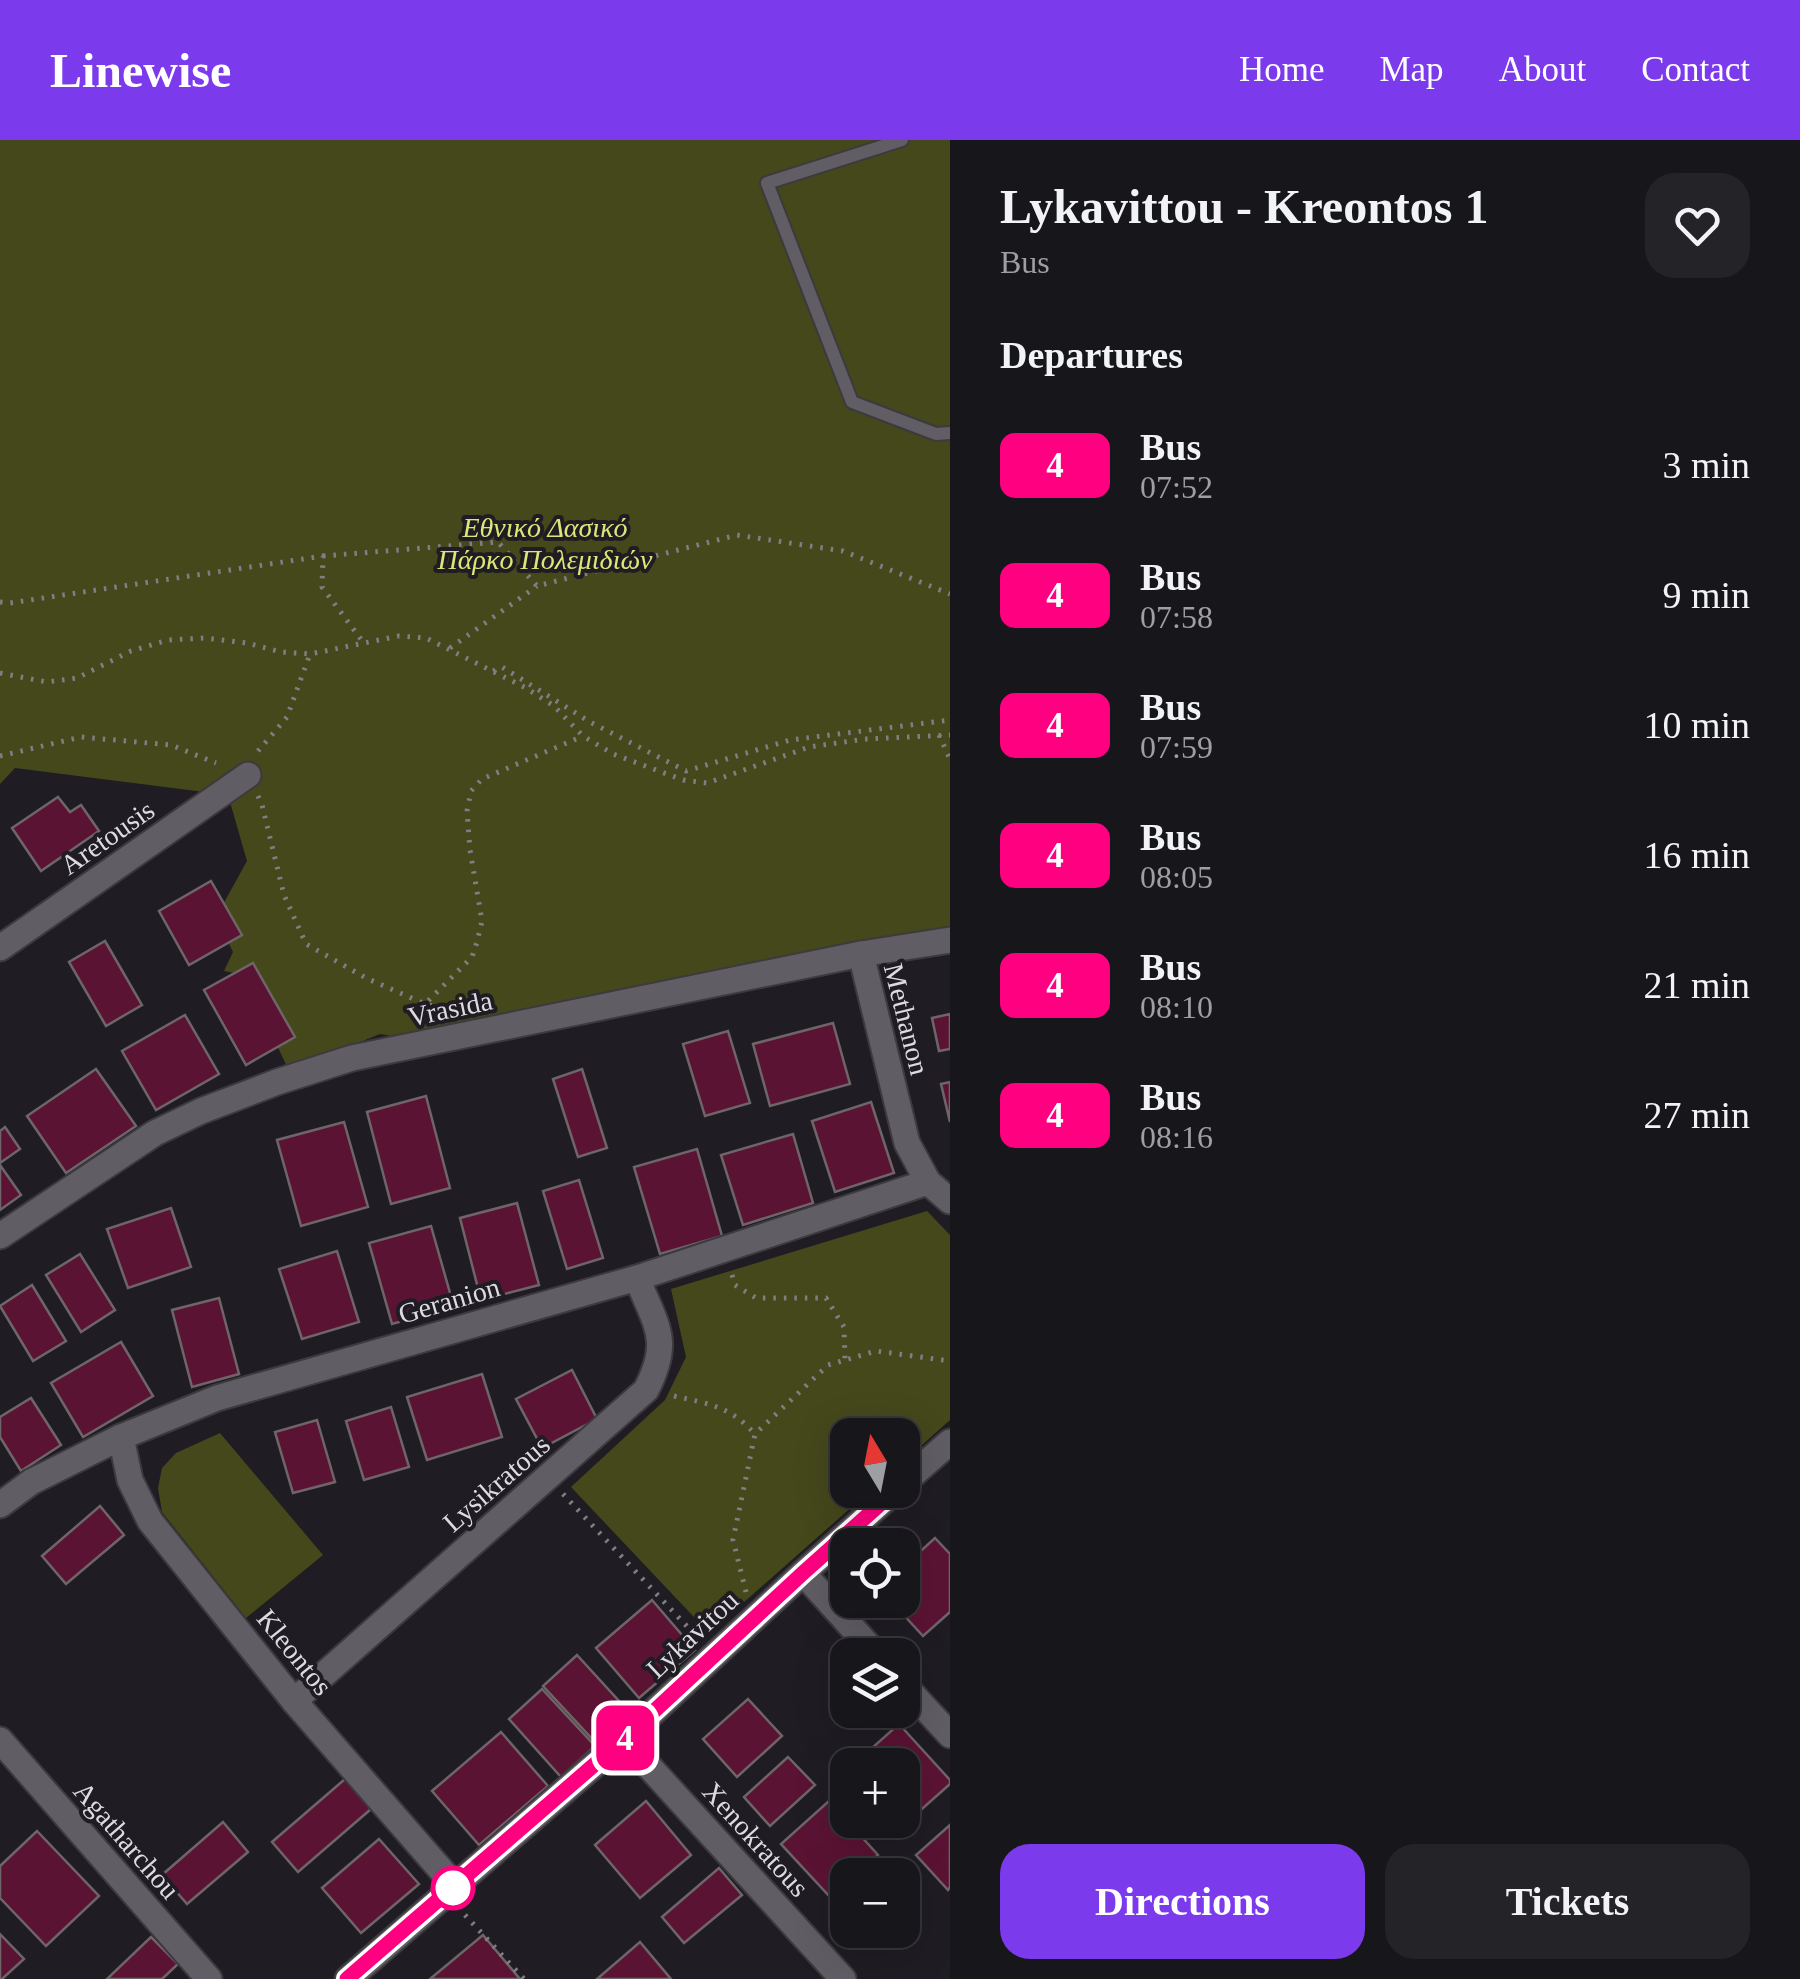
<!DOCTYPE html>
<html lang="en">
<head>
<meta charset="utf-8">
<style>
	:root { --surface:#17161a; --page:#242327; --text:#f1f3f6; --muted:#9e9fa2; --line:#363539; --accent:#7c3aed }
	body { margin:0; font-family:Georgia,serif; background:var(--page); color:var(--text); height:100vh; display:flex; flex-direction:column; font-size:38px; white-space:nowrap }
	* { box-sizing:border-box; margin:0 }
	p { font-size:32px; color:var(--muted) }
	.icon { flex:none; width:55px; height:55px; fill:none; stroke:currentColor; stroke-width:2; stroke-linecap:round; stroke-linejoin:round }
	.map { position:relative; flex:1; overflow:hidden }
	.sheet { display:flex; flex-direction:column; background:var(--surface); width:850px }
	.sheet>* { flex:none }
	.badge { padding:0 20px; border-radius:15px; font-size:35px; line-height:65px }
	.needle { width:65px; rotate:350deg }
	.fabs { position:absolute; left:830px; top:1278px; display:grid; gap:20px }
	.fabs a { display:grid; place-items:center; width:90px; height:90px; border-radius:20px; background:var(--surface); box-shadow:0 10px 40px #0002,0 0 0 2px var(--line); font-size:50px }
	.map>.badge { position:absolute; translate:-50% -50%; box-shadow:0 0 0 5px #fff }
	h2 { padding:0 50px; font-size:38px; line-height:90px }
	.round { display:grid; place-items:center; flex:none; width:105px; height:105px; border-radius:30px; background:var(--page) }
	.head { display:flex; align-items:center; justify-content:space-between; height:170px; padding:0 50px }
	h1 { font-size:48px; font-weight:800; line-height:75px }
	.button { display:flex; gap:20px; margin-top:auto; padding:20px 50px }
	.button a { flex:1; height:115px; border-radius:30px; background:var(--accent); color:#fff; font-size:40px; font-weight:800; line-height:115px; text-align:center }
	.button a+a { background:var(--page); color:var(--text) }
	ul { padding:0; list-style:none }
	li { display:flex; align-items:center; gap:30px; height:130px; padding:0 50px }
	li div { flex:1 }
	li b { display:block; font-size:38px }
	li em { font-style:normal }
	li .badge { min-width:110px; font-weight:700; text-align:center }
	header { display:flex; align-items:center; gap:60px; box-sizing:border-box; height:140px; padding:0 50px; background:var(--accent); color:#fff }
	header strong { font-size:48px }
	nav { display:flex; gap:55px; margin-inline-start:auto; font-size:35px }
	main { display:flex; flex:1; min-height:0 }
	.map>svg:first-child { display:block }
	.green { fill:#45481b }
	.building { fill:#5b1334; stroke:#6e6568; stroke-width:2.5 }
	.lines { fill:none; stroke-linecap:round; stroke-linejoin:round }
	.lane-casing { stroke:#3c3a3f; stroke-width:16 }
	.street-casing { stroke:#3c3a3f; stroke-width:29 }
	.secondary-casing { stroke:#3c3a3f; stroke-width:29 }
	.path { stroke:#807e83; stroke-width:5; stroke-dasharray:2.5 8; stroke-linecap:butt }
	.lane { stroke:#605d64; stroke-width:12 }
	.street { stroke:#605d64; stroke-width:25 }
	.secondary { stroke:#605d64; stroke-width:25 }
	.line-casing { stroke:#fff; stroke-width:22 }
	.line { stroke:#ff0080; stroke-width:15 }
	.stop-dot { fill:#fff; stroke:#ff0080; stroke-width:5 }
	.labels { text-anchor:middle; stroke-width:8; stroke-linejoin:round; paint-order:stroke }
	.park-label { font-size:28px; font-style:italic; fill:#dee775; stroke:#1f1d23 }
	.street-label { font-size:28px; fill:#dddbe0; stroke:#1f1d23 }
</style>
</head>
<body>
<header>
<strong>Linewise</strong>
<nav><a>Home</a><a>Map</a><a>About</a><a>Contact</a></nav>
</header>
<main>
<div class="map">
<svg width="950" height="1839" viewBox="0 0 950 1839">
	<rect width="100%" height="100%" fill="#1f1d23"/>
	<g class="green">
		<polygon points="0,0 950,0 950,807 431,903 380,894 289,931 244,835 224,831 233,812 216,777 247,721 228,655 15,628 0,644"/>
		<polygon points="927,1071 950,1095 950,1280 903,1322 902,1295 848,1295 848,1350 871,1350 709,1493 571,1347 665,1260 686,1217 671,1149"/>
		<polygon points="220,1293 323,1415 246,1478 162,1372 158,1348 162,1328 176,1313"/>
	</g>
	<g class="building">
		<polygon points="58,657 70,672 81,665 99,691 41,731 12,688"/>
		<polygon points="211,741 242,795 189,825 159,771"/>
		<polygon points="105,801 142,865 106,886 69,822"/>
		<polygon points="253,823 295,897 246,925 204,850"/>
		<polygon points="950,874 950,909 939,911 932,878"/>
		<polygon points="185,875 219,934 156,970 122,911"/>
		<polygon points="833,883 850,944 770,966 753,904"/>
		<polygon points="728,891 750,963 705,976 683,904"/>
		<polygon points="96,929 136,986 66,1033 27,976"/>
		<polygon points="582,929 607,1008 578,1017 553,939"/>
		<polygon points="950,942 950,982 941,944"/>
		<polygon points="426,956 450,1048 391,1064 367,972"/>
		<polygon points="871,962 894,1033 835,1052 812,981"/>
		<polygon points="344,982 368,1067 301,1086 277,1000"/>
		<polygon points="5,987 20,1009 0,1023 0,991"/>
		<polygon points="793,994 813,1063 743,1085 721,1015"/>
		<polygon points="697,1009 722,1096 660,1114 634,1027"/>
		<polygon points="0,1025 21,1055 0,1070"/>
		<polygon points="579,1040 603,1118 567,1129 543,1051"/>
		<polygon points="517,1063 539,1145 481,1160 460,1078"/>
		<polygon points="171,1068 191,1127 128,1148 107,1089"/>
		<polygon points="431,1086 454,1167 392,1184 369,1103"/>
		<polygon points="337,1111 359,1182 302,1199 279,1129"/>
		<polygon points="80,1114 115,1170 81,1192 46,1135"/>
		<polygon points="32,1145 66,1201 33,1221 0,1166"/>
		<polygon points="219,1158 239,1234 192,1247 172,1170"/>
		<polygon points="121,1202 153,1256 83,1297 51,1243"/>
		<polygon points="572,1230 597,1279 542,1308 516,1259"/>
		<polygon points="482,1234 502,1297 427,1320 407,1257"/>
		<polygon points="31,1258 61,1305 21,1331 0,1297 0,1277"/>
		<polygon points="391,1267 409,1327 364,1340 346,1281"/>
		<polygon points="317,1280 335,1342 293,1353 275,1292"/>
		<polygon points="100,1366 124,1395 66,1444 42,1416"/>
		<polygon points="935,1398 950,1414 950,1472 923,1496 890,1460 902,1460 902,1428"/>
		<polygon points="652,1460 695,1510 639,1558 596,1508"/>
		<polygon points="577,1515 629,1572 596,1603 543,1546"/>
		<polygon points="542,1549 595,1606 561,1637 509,1579"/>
		<polygon points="748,1559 782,1596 737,1637 703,1599"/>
		<polygon points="899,1584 950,1640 950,1644 896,1692 885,1680 902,1680 902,1625 853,1625"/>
		<polygon points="501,1592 548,1646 479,1705 432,1651"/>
		<polygon points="788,1617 815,1645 770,1686 744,1657"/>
		<polygon points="345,1639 371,1669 298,1732 272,1702"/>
		<polygon points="646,1661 691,1715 640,1758 595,1705"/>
		<polygon points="829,1661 878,1715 856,1735 848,1735 848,1743 831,1758 781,1704"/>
		<polygon points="223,1682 248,1712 187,1764 162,1735"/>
		<polygon points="950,1685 950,1747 948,1750 916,1715"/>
		<polygon points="37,1691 99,1756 46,1806 0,1758 0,1726"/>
		<polygon points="379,1699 419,1744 361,1793 322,1748"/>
		<polygon points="719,1728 742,1755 684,1803 662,1777"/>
		<polygon points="0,1794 24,1819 2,1839 0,1839"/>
		<polygon points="483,1795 520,1839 430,1839"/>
		<polygon points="151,1797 178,1824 162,1839 107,1839"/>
		<polygon points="640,1802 671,1839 597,1839"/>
	</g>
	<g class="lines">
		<g class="lane-casing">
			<polyline id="lane" points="902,0 767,43 852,262 936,294 950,293"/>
		</g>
		<g class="street-casing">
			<g id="street">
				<polyline points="0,808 248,635"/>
				<polyline points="861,814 907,1003 928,1042 950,1061"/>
				<polyline points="121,1297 130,1340 150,1381 294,1561 455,1746"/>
				<polyline points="902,1344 950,1302"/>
				<polyline points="0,1365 31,1342 121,1297 217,1258 637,1138 928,1042"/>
				<polyline points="803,1433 877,1515"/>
				<polyline points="902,1543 950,1595"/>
				<path d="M294,1561L646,1250C672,1200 656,1186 637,1138"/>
				<polyline points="624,1599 843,1839"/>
				<polyline points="0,1600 209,1839"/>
				<polyline points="348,1839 624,1599 803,1433 896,1350"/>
			</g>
		</g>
		<g class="secondary-casing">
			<polyline id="secondary" points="0,1096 155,993 201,971 277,942 352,918 861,814 950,800"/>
		</g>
		<g class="path">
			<polyline points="323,416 498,402 537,446 737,395 843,411 950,454"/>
			<polyline points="0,462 10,463 323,416 322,447 363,502"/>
			<polyline points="450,508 537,446"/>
			<polyline points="493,531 502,527 590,582 686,631 790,600 950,580"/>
			<polyline points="0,533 47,542 77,538 131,511 168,500 205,498 247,503 281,512 310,514 399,496 426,498 526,548 554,566 583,596 613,614 683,640 707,643 809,607 865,599 950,595"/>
			<polyline points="939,595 950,619"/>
			<polyline points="258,611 287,577 310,514"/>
			<polyline points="0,616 81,597 171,605 216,623"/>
			<polyline points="258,656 262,665 284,755 306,804 366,838 425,864 449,870"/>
			<polyline points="419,879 425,864 472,817 477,802 482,781 470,710 467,671 471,651 482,639 583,596"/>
			<polyline points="732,1135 735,1145 756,1158 826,1158 844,1187 845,1220"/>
			<path d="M674,1256C709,1264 730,1266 755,1294"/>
			<polyline points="563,1354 696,1496"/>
			<polyline points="746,1452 733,1400 755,1294 828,1225 876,1211 950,1221"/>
			<polyline points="465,1775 524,1839"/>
		</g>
		<use href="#lane" class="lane"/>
		<use href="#street" class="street"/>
		<use href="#secondary" class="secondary"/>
	</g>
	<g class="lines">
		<g class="line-casing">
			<polyline id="line" points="347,1839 624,1599 803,1433 896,1350"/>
		</g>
		<use href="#line" class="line"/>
	</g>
	<circle class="stop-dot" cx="453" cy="1748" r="20"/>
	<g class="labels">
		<g class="park-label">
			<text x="545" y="397">Εθνικό Δασικό<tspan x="545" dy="32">Πάρκο Πολεμιδιών</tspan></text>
		</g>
		<g class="street-label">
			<text transform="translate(107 697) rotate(-35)" y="10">Aretousis</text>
			<text transform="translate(450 868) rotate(-12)" y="10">Vrasida</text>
			<text transform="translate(907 879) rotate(76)" y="10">Methanon</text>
			<text transform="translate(449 1160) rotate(-16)" y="10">Geranion</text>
			<text transform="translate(496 1343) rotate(-41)" y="10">Lysikratous</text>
			<text transform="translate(692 1494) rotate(-43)" y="10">Lykavitou</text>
			<text transform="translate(295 1512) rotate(51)" y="10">Kleontos</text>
			<text transform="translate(756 1699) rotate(48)" y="10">Xenokratous</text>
			<text transform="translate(127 1700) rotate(49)" y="10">Agatharchou</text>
		</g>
	</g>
</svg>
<div class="fabs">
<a><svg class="needle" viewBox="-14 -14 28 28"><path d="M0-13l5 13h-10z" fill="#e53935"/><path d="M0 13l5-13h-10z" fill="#9e9fa2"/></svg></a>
<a><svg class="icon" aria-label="locate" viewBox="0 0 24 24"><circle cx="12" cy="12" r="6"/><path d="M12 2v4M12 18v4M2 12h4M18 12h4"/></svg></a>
<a><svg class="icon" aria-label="layers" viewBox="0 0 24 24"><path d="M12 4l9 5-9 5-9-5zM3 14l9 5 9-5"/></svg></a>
<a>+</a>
<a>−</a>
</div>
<b class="badge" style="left:625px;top:1598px;background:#ff0080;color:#fff">4</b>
</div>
<section class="sheet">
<div class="head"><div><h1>Lykavittou - Kreontos 1</h1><p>Bus</p></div><a class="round"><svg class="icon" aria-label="heart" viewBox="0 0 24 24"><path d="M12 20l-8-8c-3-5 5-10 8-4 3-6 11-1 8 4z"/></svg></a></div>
<h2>Departures</h2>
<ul>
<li><span class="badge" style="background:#ff0080;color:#fff">4</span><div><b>Bus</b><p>07:52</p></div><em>3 min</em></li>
<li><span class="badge" style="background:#ff0080;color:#fff">4</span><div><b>Bus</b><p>07:58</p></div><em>9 min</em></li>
<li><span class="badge" style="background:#ff0080;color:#fff">4</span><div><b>Bus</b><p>07:59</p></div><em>10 min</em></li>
<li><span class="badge" style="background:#ff0080;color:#fff">4</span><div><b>Bus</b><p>08:05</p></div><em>16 min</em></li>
<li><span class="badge" style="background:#ff0080;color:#fff">4</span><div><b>Bus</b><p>08:10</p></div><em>21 min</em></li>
<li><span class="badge" style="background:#ff0080;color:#fff">4</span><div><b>Bus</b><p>08:16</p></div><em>27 min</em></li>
</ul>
<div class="button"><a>Directions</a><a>Tickets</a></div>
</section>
</main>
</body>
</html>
